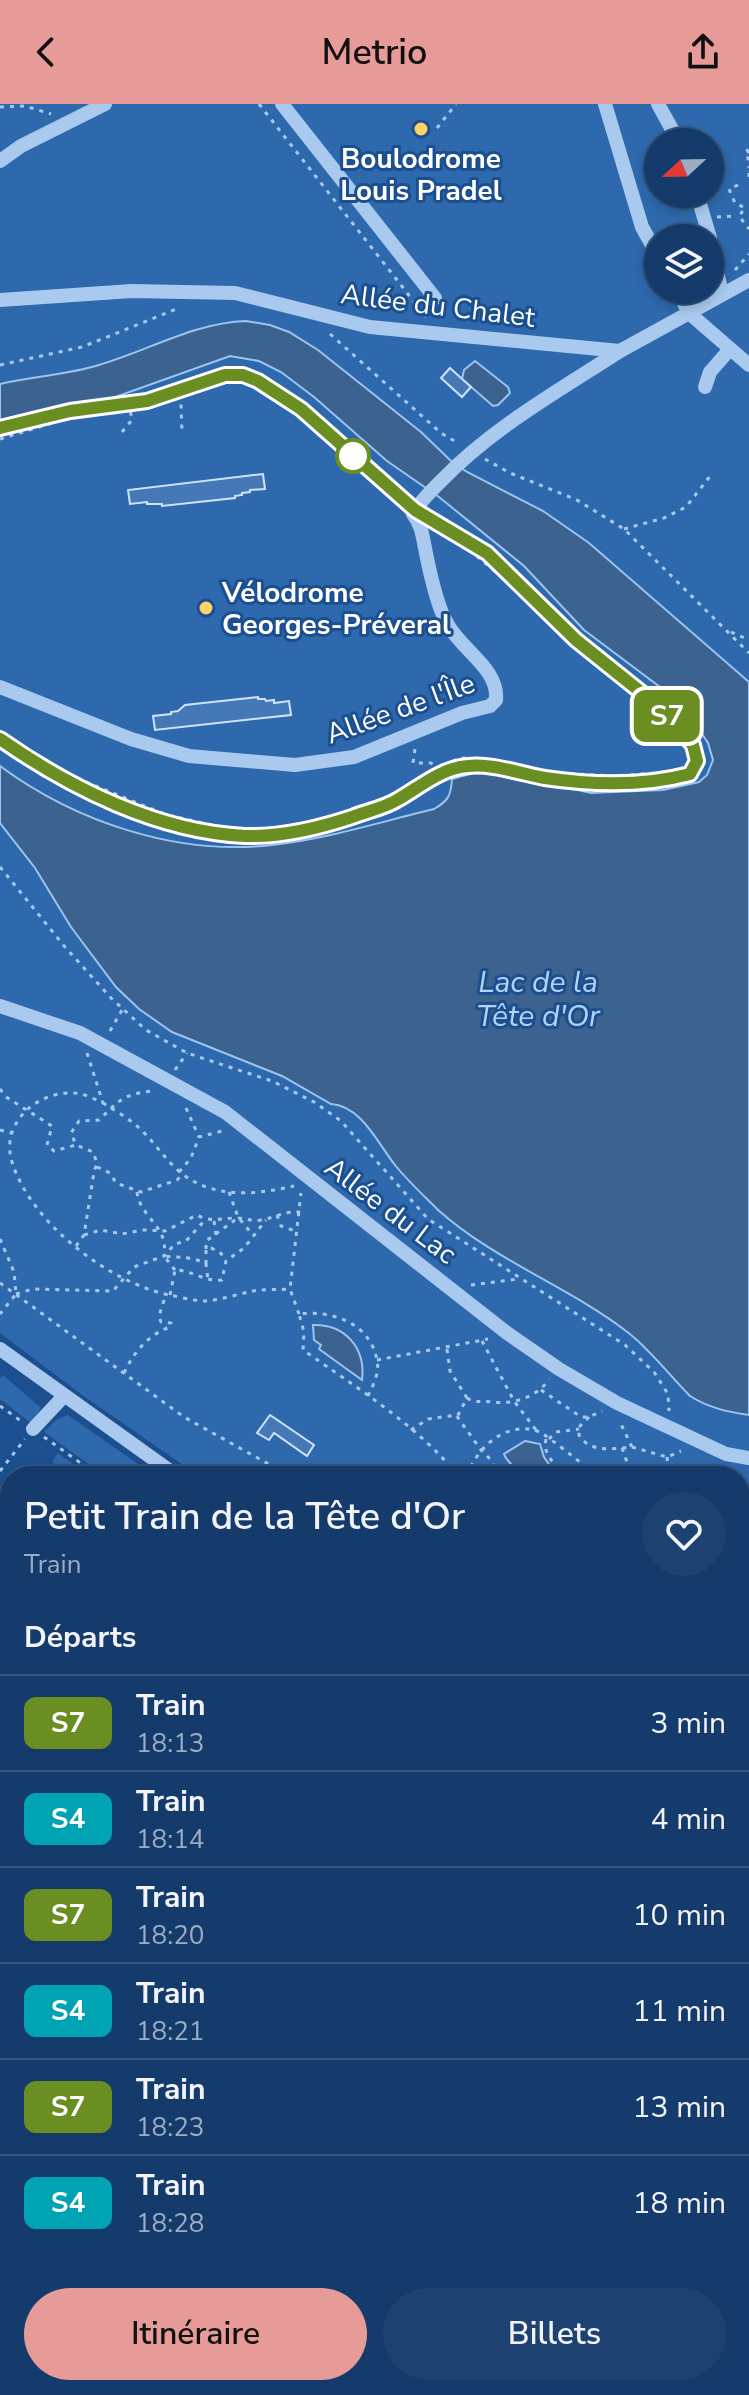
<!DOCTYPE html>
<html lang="fr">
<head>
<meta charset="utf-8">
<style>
	:root { --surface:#143b6b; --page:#1d4271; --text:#f1f3f6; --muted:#9dadc1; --line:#33557e; --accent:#e69b98 }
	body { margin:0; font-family:"Nunito Sans",sans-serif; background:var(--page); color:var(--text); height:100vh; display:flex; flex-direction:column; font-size:30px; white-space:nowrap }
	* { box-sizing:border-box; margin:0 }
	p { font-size:26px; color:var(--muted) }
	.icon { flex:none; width:44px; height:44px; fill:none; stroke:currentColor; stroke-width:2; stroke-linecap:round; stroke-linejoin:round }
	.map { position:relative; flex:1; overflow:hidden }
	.sheet { position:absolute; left:0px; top:1362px; width:750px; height:930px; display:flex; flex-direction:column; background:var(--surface); border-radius:32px 32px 0 0; box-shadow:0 4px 12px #0003,0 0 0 2px var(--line) }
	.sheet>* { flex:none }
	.badge { padding:0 16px; border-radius:12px; font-size:28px; line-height:52px }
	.needle { width:52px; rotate:248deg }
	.tools { position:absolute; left:644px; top:24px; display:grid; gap:16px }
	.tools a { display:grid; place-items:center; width:80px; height:80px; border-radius:50%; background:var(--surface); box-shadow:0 4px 12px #0003,0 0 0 2px var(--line); font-size:40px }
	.map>.badge { position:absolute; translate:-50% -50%; box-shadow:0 0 0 4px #fff }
	h2 { padding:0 24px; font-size:30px; line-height:72px }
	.round { display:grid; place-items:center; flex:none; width:84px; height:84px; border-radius:42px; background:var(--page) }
	.summary { display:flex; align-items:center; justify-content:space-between; height:136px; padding:0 24px }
	h1 { font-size:38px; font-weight:600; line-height:60px }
	.button { display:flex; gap:16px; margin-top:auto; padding:16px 24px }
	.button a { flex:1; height:92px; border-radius:48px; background:var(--accent); color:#111; font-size:32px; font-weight:600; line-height:92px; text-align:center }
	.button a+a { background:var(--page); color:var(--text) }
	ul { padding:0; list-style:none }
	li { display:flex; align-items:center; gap:24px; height:96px; padding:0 24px; border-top:2px solid var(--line) }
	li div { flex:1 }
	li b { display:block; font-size:30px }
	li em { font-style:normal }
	li .badge { min-width:88px; font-weight:700; text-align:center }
	header { display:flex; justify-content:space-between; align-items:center; height:104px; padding:0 24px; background:var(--accent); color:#111; font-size:36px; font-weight:600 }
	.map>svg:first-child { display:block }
	.green { fill:#2e69ad; fill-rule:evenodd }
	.water { fill:#3c6290; stroke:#9cc4f0; stroke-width:2 }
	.building { fill:#4478b7; stroke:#cfe3fa; stroke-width:2 }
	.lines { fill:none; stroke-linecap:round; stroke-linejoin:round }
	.path { stroke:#a9c9ee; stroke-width:3; stroke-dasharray:4 6; stroke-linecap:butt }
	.minor { stroke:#a9c9ee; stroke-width:14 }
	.major { stroke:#f0f6ff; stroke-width:20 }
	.rail { stroke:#fff; stroke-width:5; stroke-dasharray:14 6; stroke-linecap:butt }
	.line-casing { stroke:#fff; stroke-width:18 }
	.line { stroke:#6b8e23; stroke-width:12 }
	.poi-dot { fill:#ffd166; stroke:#1b4f8f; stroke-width:3 }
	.stop-dot { fill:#fff; stroke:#6b8e23; stroke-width:4 }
	.labels { text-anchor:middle; stroke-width:6; stroke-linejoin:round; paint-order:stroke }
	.poi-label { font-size:28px; font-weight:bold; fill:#fff; stroke:#1b4f8f }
	.street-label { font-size:28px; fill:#fff; stroke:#1b4f8f }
	.water-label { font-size:30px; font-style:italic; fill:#b5d3f5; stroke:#1b4f8f }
</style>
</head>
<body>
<header><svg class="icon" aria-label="back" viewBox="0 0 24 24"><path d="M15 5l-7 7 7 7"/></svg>Metrio<svg class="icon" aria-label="share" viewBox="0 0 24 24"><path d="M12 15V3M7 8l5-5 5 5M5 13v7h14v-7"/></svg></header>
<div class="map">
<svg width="749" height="2291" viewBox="0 0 749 2291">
	<rect width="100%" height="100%" fill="#1b4f8f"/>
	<g class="green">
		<path d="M0,0H749V1684L740,1680V1372H199L85,1293L0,1229ZM658,38H710V90H658ZM658,134H710V186H658Z"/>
		<polygon points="3,1271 41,1304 31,1319 0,1295 0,1275"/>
		<polygon points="68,1311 155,1372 105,1372 44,1328 56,1316"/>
		<polygon points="58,1349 62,1352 90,1372 73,1372 52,1358"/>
		<polygon points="740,1706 749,1710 749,1742 740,1738"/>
		<polygon points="740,1775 749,1779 749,1822 740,1817"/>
		<polygon points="0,1791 10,1797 10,1837 0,1831"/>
		<polygon points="748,1959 749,1960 749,2006 740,2004 740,1976"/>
		<polygon points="740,2098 749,2100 749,2136 740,2135"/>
	</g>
	<g class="water">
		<path d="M246,217L270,221L289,228L318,246L421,328L451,357L467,368L543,407L589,439L749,578V1311C728,1308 709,1304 690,1292C670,1272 648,1243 626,1227C567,1182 492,1155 437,1105C423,1091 407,1076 395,1061C378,1040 362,1002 331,1000L282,972L172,928L139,905L116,883L71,823L35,764L0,719V662C76,718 177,752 272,741C327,735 380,718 434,705C448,697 451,692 452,675L481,667L498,668L591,689L663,686L699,678L707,671L713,656L708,639L695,619L668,589L584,526L524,462L439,393L387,357L314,293L281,268L259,257L230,252L107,296L0,317V280C30,273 62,271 92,263C145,249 191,219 246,217Z"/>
		<polygon points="475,257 508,283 510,289 498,301 493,302 462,275 464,266"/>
		<path d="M313,1221C345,1220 366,1244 362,1276L319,1245L321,1241L314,1236Z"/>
		<path d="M525,1337L540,1340L544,1353L557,1372H542L539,1364L530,1363L527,1372H520C516,1362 507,1359 504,1350Z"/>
		<polygon points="0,1831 10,1837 10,2227 0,2221"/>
		<polygon points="740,2135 749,2136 749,2291 110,2291 93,2282 740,2282"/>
	</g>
	<g class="building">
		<polygon points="450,264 471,283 462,293 441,274"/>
		<polygon points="263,370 265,385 250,386 250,388 242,389 242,391 235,392 235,394 162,402 162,400 147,400 147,398 130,400 128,386"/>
		<polygon points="258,593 258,595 265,595 266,597 274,596 274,599 289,597 291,611 155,626 153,612 171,610 171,608 178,607 185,601"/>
		<polygon points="270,1311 314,1341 307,1352 274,1329 269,1336 257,1329"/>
	</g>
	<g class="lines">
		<g class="path">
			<polyline points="259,0 426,213"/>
			<polyline points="0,3 25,2 51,10"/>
			<polyline points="437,24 456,0"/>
			<polyline points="749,49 747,46 749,64"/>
			<polyline points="749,69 749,77"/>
			<polyline points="738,81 729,85 735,99 745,104 739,112 749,125"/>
			<polyline points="717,113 737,112"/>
			<polyline points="735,166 749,150"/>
			<polyline points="330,230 441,329 458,339"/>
			<polyline points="0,261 82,243 179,204"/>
			<polyline points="178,291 181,299 182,329"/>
			<polyline points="122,328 132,316 130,305"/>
			<polyline points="0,335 72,313 147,302 219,277 240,276 253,280 297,308 401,400"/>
			<polyline points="485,355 510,369 577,396 624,425 749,549"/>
			<polyline points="624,425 664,414 686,403 711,371"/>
			<polyline points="731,528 749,536"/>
			<path d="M0,627L62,668L164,710L229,725L284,724L336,712L393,694L418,680L437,664L460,654L481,655L554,669L614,672L679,667L691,657C691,648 688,641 682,634C650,597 608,569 570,538C527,502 490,453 438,428"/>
			<polyline points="415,645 413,659 431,659 437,664"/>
			<polyline points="0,763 65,843 111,894 146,926 187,949 272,977 314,998 341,1017 428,1115 625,1241 654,1268 668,1290 669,1307"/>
			<polyline points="110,927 122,906"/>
			<path d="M87,949L103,999C94,995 83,989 74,989C37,987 0,1019 12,1058C31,1119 108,1178 169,1191C180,1193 194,1197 205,1197C221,1196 238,1190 253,1187C265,1185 278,1186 290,1185"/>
			<polyline points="175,966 187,949"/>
			<path d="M0,985L6,993L52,1022L47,1041L54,1047L76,1041L71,1029L79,1017L99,1016C118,998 122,990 152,987"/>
			<path d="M103,999C114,1006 128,1014 138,1023C154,1037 165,1056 181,1069C214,1095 255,1091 294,1082"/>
			<polyline points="186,1004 199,1033"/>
			<polyline points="0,1026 12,1029"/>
			<polyline points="97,1063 110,1069 116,1079 141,1088 177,1076 183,1070"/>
			<polyline points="179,1068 191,1054 199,1033 226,1026"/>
			<path d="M137,1088C140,1114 169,1122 164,1151"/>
			<polyline points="229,1088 238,1113 252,1130"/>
			<polyline points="277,1111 281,1122 298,1128"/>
			<polyline points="214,1117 216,1131"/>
			<path d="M84,1131L101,1126L122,1130L144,1126L165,1127L197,1111C211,1119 221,1114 236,1114C245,1114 252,1118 262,1116C276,1113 285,1107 300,1108"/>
			<polyline points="0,1135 14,1168 16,1190 0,1210"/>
			<polyline points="76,1142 84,1131 94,1068 97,1059 93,1048 76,1041"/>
			<polyline points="206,1145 206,1137 235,1116"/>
			<polyline points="206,1160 206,1145 211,1144 220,1148 226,1157"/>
			<path d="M175,1166L164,1152C179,1154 192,1152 206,1160L208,1176"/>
			<polyline points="0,1179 184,1313 290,1372"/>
			<polyline points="471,1181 519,1175"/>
			<polyline points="16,1190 33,1185 113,1187 134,1163 164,1152 175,1140 186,1137 205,1116"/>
			<path d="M170,1191L175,1166C191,1166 205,1178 222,1176L226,1157L244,1144L266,1116"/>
			<polyline points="299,1210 290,1185 301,1089"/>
			<polyline points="482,1237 514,1297 536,1326"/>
			<polyline points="447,1245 450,1267 467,1294 457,1313"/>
			<polyline points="377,1256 488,1235"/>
			<path d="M124,1269C134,1248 148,1231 170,1223L171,1219L161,1218L159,1212L166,1190"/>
			<polyline points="541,1286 581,1313 589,1313 602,1307"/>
			<path d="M368,1292C373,1281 380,1269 377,1256C370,1219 332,1206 299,1210L304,1228L303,1246C353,1281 421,1324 458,1372"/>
			<path d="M467,1294C476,1300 482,1296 492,1298C512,1301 538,1293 549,1275"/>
			<polyline points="0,1302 21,1317"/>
			<path d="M589,1313L579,1323V1331C589,1349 614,1345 632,1343L619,1316"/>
			<polyline points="411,1326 428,1315 456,1311 481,1346 491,1356 499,1372"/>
			<polyline points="44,1333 99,1372"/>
			<path d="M546,1335C542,1354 559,1365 575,1372"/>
			<polyline points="549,1335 556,1328 579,1325"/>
			<polyline points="632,1343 667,1353 681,1347"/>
			<polyline points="622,1344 632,1372"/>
			<polyline points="667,1353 669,1372"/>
			<polyline points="0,1367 25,1335"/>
			<path d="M467,1372C476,1345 503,1319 534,1326C545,1328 574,1355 586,1362C594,1366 602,1369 610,1372"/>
			<polyline points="740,1424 749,1440"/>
			<polyline points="740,1466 749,1467"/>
			<polyline points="740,1499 749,1512"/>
			<polyline points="740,1542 749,1531"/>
			<polyline points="740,1596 749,1595"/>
			<polyline points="740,1643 749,1646"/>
			<polyline points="740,1743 749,1747"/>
			<polyline points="0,1755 10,1761"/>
			<polyline points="0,1771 10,1778"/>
			<polyline points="0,1780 10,1786"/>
			<polyline points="0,1805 10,1810"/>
			<polyline points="740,2075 749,2077"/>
			<polyline points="740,2092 749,2094"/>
			<polyline points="740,2122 749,2124"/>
			<polyline points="0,2251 10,2258"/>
			<polyline points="0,2261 10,2268"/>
			<polyline points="32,2282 47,2291"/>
			<polyline points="48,2282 63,2291"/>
		</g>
		<g class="minor">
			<polyline points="282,0 435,194"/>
			<polyline points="605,0 642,123 658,152"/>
			<polyline points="658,0 679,38"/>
			<polyline points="0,57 21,42 105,0"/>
			<polyline points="697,90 710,134"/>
			<polyline points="710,135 722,190"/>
			<polyline points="677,186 689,209 749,261"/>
			<polyline points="0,196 132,187 235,189 370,223 620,247 749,176"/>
			<polyline points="705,283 710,268 730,245"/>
			<path d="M0,583L131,635L189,652L295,661L354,653L462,609L490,602L496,596C499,565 463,547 448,521C437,503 429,465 425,444C422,430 422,422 413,410C420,397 431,387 441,377C492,324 558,287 620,247"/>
			<polyline points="0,902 80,929 225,1008 507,1229 559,1265 617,1299 664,1321 726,1350 749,1354"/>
			<polyline points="0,1245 177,1372"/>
			<polyline points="33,1325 63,1293"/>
			<polyline points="0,1458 10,1464"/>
			<polyline points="0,1556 10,1563"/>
			<polyline points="740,1694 749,1698"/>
			<polyline points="0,1706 10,1690"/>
			<polyline points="740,1765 749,1769"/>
			<polyline points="740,1788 749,1791"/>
		</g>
		<g class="major">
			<polyline points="0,1682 10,1688"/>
			<polyline points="0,1731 10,1737"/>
			<polyline points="740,2026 749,2028"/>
			<polyline points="740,2054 749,2056"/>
			<polyline points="0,2289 3,2291"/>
		</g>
		<path class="rail" d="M0,324L70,307L147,297L243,267L258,272L283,289L415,406L487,449L576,536L657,601L693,641L697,657L690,670C645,681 591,681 545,674C521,670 492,659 468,662C441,664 420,683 397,696C384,704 367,707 352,713C319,724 280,733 245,732C158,728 70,684 0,635"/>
	</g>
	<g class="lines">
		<g class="line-casing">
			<path id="line" d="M0,324L70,307L147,297L225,271H243L258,277L301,305L415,406L487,449L576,536L657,601L693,641L697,657L690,670C645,682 592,681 545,674C521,670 492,659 468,662C441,664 420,683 397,696C384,704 367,707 352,713C319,724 280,733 245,732C158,728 70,684 0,635"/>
		</g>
		<use href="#line" class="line"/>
	</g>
	<g class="poi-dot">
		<circle cx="421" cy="25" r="8"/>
		<circle cx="206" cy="504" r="8"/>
	</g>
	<circle class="stop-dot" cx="353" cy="352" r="16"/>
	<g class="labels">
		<g class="poi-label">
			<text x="421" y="64">Boulodrome<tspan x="421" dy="32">Louis Pradel</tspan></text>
			<text x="222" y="498" text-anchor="start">Vélodrome<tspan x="222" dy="32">Georges-Préveral</tspan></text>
		</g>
		<g class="street-label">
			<text transform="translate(438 201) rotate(7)" y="10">Allée du Chalet</text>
			<text transform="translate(400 604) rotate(-20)" y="10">Allée de l'Île</text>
			<text transform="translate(391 1106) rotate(37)" y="10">Allée du Lac</text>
		</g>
		<g class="water-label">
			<text x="538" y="888">Lac de la<tspan x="538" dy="34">Tête d'Or</tspan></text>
		</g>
	</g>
</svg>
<div class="tools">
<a><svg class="needle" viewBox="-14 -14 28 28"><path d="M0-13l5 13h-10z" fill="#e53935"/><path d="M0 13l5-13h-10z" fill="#9dadc1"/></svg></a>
<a><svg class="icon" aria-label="layers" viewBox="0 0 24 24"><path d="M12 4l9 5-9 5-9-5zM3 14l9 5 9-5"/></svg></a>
</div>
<b class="badge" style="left:667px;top:612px;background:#6b8e23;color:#fff">S7</b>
<section class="sheet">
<div class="summary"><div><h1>Petit Train de la Tête d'Or</h1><p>Train</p></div><a class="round"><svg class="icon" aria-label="heart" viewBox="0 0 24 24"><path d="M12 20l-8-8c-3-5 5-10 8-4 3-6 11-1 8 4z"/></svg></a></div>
<h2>Départs</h2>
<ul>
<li><span class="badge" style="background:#6b8e23;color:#fff">S7</span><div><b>Train</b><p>18:13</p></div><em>3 min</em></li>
<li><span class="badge" style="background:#00a3b4;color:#fff">S4</span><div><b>Train</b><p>18:14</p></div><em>4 min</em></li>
<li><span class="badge" style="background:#6b8e23;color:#fff">S7</span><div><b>Train</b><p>18:20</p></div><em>10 min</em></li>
<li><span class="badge" style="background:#00a3b4;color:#fff">S4</span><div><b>Train</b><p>18:21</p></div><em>11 min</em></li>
<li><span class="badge" style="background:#6b8e23;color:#fff">S7</span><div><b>Train</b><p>18:23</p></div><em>13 min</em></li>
<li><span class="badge" style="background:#00a3b4;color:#fff">S4</span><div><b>Train</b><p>18:28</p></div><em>18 min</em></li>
</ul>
<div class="button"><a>Itinéraire</a><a>Billets</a></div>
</section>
</div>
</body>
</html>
